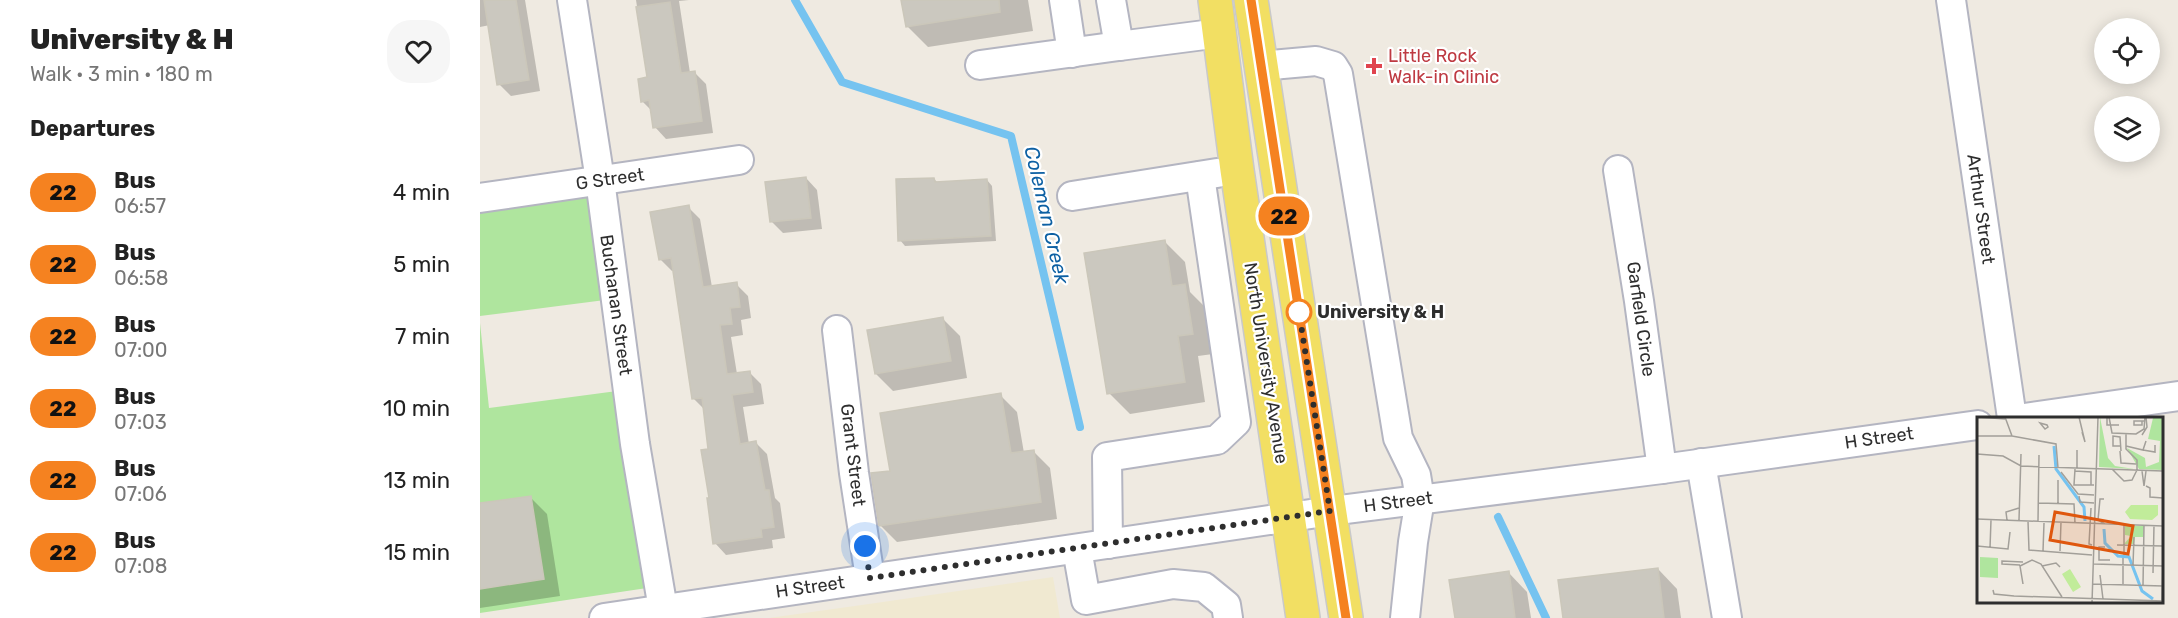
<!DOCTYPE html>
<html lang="en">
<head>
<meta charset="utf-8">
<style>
	:root { --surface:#fff; --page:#f6f6f6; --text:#222; --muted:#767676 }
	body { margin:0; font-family:Rubik,sans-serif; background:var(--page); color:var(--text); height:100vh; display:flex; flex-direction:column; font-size:22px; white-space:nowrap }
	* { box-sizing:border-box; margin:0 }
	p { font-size:20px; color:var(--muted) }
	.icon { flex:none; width:33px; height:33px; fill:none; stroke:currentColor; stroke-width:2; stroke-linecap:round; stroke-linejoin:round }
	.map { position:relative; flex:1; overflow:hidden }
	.drawer { display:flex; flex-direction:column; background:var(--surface); width:480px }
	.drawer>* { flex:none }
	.badge { padding:0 12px; border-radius:20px; font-size:21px; line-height:39px }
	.fabs { position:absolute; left:1614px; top:18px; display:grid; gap:12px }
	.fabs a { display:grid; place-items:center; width:66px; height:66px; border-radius:50%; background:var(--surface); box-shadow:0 3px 15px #0003; font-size:30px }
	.you { position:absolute; width:30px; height:30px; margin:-15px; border:4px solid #fff; border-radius:50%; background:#1a73e8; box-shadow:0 0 0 9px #1a73e833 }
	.map>.badge { position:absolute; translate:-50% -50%; box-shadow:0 0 0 3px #fff }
	h2 { padding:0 30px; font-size:22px; line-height:54px }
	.round { display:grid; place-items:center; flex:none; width:63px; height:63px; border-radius:24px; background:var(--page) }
	.overview { display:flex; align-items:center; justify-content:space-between; height:102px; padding:0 30px }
	h1 { font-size:28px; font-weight:800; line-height:45px }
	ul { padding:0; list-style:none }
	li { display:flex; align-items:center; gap:18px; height:72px; padding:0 30px }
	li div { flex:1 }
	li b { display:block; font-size:22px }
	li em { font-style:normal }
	li .badge { min-width:66px; font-weight:700; text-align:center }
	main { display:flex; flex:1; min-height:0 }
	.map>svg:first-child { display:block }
	.education { fill:#f0e9d1 }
	.green { fill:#afe59e }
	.shadow { fill:#0003 }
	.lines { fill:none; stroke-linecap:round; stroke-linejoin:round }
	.stream { stroke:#75c3f0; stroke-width:8 }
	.building { fill:#cbc8bf; stroke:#cbc7ba; stroke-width:1.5 }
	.minor-casing { stroke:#b4b5c1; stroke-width:32 }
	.major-casing { stroke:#c9c9c9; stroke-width:36 }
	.minor { stroke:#fff; stroke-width:28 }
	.major { stroke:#f2df63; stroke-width:33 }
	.line-casing { stroke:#fff; stroke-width:14 }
	.line { stroke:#f58220; stroke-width:9 }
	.walk { stroke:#2e2e2e; stroke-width:6; stroke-dasharray:0 10.8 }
	.health-dot { fill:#e0444e; stroke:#fff; stroke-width:2 }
	.stop-dot { fill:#fff; stroke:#f58220; stroke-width:3 }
	.labels { text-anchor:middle; stroke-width:4.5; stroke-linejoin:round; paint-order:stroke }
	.health-label { font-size:18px; fill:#be3a42; stroke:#fff; text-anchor:start }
	.street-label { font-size:18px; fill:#2e2e2e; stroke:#fff }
	.stop-label { font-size:18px; font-weight:bold; fill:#2e2e2e; stroke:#fff; text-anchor:start }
	.water-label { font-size:20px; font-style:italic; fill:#0d60a3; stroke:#fff }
	.inset-river { fill:none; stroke:#75c3f0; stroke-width:3 }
	.inset-road { fill:none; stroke:#a29f99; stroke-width:1.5 }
	.view { fill:#df570e; fill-opacity:0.15; stroke:#df570e; stroke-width:3 }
	.inset-edge { fill:none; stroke:#2e2e2e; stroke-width:3 }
</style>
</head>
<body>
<main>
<section class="drawer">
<div class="overview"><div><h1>University &amp; H</h1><p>Walk · 3 min · 180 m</p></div><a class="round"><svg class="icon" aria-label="heart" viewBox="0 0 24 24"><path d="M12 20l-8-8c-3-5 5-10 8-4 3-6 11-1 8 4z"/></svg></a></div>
<h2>Departures</h2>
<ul>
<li><span class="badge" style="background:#f58220;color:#111">22</span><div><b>Bus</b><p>06:57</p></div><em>4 min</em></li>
<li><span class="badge" style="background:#f58220;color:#111">22</span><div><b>Bus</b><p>06:58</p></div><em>5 min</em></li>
<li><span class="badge" style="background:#f58220;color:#111">22</span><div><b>Bus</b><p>07:00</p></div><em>7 min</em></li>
<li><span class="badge" style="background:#f58220;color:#111">22</span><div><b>Bus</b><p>07:03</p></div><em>10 min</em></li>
<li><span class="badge" style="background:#f58220;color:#111">22</span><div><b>Bus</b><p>07:06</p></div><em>13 min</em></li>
<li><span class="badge" style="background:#f58220;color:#111">22</span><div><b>Bus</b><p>07:08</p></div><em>15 min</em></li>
</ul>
</section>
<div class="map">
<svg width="1698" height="618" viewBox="0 0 1698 618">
	<rect width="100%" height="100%" fill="#efeae1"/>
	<polygon class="education" points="573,577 580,618 289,618 396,603"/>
	<g class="green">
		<polygon points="111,192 125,300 0,316 0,209"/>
		<polygon points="0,323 9,408 137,391 167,588 0,613"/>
	</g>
	<g class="shadow">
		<polygon points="0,0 45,0 60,91 31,96 19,84 10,25 0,27"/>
		<polygon points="156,0 209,0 199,1 210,73 214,72 226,84 233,133 186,139 175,127 172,111 162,101 168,79"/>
		<polygon points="423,0 548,0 553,31 448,47 427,26"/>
		<polygon points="326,178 337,190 342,229 303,233 291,221"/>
		<polygon points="454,179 458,183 507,180 512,186 516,241 425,246 420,240"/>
		<polygon points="208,207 220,219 232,287 256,284 268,296 271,318 261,320 263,335 251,337 257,374 269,372 281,384 284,404 263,407 269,444 276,443 287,454 295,498 300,503 305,538 292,540 293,548 246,555 235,543 230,450 225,410 213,398 195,270 192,271 180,259"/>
		<polygon points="684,241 705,262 710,292 725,307 733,354 718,356 725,402 650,414 629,393"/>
		<polygon points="463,319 480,336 487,378 413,391 396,374"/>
		<polygon points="520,395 537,412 544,453 553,451 570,468 577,519 417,542 400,525 411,472"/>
		<polygon points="50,497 67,514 80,596 0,608 0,505"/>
		<polygon points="1178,569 1197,589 1201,618 1084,618"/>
		<polygon points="1028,572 1047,592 1051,618 976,618"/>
	</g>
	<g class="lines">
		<g class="stream">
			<polyline points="315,0 362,82 531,136 600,427"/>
			<polyline points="1018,517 1066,618"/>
		</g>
	</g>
	<g class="building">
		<polygon points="4,0 36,0 49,80 17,85"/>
		<polygon points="421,0 519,0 520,12 426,27"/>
		<polygon points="190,2 201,73 215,71 222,121 173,128 169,100 161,102 158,79 167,77 156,7"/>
		<polygon points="326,177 331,218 290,222 285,182"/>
		<polygon points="454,178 455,182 507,179 511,236 418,241 416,179"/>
		<polygon points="209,205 223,287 257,282 260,307 250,308 252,324 240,325 247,374 270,371 273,392 252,395 260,444 276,441 285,490 289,490 294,527 281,529 282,537 233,544 227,498 229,498 221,450 228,449 222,398 212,399 191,258 179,260 170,212"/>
		<polygon points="685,240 692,286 705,284 713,334 698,336 705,382 627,394 604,253"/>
		<polygon points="463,317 471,361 395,374 387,330"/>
		<polygon points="521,393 531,453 554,450 561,502 399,526 391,473 410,471 400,413"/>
		<polygon points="51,496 64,579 0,589 0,503"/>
		<polygon points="1178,568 1184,618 1083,618 1078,580"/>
		<polygon points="1029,571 1035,618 975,618 969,580"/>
	</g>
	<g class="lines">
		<g class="minor-casing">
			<g id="minor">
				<polyline points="92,0 120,180 155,444 183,609"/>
				<polyline points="584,0 592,53"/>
				<polyline points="1471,0 1532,418"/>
				<polyline points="639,46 740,33"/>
				<polyline points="500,65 639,46 631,0"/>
				<polyline points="781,66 836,61 853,66 858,74 918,438 936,475 940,499 933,542 925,618"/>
				<polyline points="1138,170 1159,301 1182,469"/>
				<polyline points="592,196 737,173"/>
				<polyline points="0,198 259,160"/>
				<polyline points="357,330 374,473 390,578"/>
				<polyline points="1544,418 1698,396"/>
				<polyline points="1221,463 1247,618"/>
				<polyline points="628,544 627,457 737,440 756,422 720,176"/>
				<polyline points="597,549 606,600 693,584 724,587 746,605 748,618"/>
				<polyline points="124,618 851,511 1182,469 1498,425"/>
			</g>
		</g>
		<g class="major-casing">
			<g id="major">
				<polyline points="735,0 757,170 823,618"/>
				<polyline points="771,0 866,618"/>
			</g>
		</g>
		<use href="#minor" class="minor"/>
		<use href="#major" class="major"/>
	</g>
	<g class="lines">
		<g class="line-casing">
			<polyline id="line" points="771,0 866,618"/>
		</g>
		<use href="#line" class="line"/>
		<polyline class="walk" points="385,546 390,578 850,511 819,312"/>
	</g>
	<path class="health-dot" d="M891 57h6v6h6v6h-6v6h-6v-6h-6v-6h6z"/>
	<circle class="stop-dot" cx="819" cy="312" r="12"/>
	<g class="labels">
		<g class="health-label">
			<text x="908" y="62">Little Rock<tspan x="908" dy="21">Walk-in Clinic</tspan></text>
		</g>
		<g class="street-label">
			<text transform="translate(130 179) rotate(-8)" y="6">G Street</text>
			<text transform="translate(1501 209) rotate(82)" y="6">Arthur Street</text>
			<text transform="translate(136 305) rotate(82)" y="6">Buchanan Street</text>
			<text transform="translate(1161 319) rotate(82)" y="6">Garfield Circle</text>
			<text transform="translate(786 363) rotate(81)" y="6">North University Avenue</text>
			<text transform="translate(1399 438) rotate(-8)" y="6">H Street</text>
			<text transform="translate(373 455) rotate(83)" y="6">Grant Street</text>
			<text transform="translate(918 502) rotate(-7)" y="6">H Street</text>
			<text transform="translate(330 587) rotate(-8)" y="6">H Street</text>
		</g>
		<g class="stop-label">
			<text x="837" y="318">University &amp; H</text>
		</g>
		<g class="water-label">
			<text transform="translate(567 215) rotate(77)" y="7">Coleman Creek</text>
		</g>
	</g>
	<g transform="translate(1497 417)">
		<rect width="186" height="186" fill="#efeae1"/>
		<path d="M123,0L131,41L138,49L157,52L122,50ZM185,0L186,53L162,52L150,31L168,41L169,50L182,45L183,24L171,22L176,1ZM148,109H167L166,120H158L157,127H147L154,119L148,118ZM3,140L21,141V161L3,160Z" fill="#afe59e"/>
		<path d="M154,88H181V98L175,103L153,102L148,95ZM93,152L104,170L96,175L85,157Z" fill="#c1ec9a"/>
		<path class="inset-river" d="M77,29L79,52L107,90L108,104M127,112L128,126L141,139L152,140L165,174L176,182"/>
		<path class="inset-road" d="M1,0L28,2M28,0L35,19M102,0L108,25L105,15M130,0V8H142M132,0L135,16L159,17L167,12L168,0M165,4V8H157V4H168M63,6L70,8L71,10L68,12ZM149,17V32L160,43V53M165,18L170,10L169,0M0,19H35M35,19L79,27L81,51M143,29H136V19L143,20L144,34M149,29L166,33L169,24M166,33L178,35V28M143,34L144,46L159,47M0,37L26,39L44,49L186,54M98,52L97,68H117M100,52V33M135,52L147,64L155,63L160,53M98,54L114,55V68M165,54L167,69L169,54M84,55L101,77L117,78M169,69L173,71V80L186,81M102,79L103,85L117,86M127,82H123L121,103L128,107M62,86L97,87L98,106M81,87V63M114,91L112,127L115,128M0,102L186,109M30,103L29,95L42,91M42,103L44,37M51,104L52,133L115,138M61,104L62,38M140,128L186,129M0,129L31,132L33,115M128,130H122V143H133M13,131L14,103M66,134L67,106M83,134L84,105M147,138V107M117,147L186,149M43,148L25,147V144L46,145M156,148L157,120M65,149L79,146L83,150M176,156L177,108M123,158L126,182M46,167L43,149L55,143L64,147L85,180M116,167L186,169M146,167V141M166,168L167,108M16,173L17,177L37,179L186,184M185,184L186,146M115,186L121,0"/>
		<path class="view" d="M78,95L156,109L151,137L73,123Z"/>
		<rect width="186" height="186" class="inset-edge"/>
	</g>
</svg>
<div class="fabs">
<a><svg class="icon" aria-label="locate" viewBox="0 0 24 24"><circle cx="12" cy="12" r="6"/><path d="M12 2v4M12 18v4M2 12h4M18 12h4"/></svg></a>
<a><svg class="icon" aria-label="layers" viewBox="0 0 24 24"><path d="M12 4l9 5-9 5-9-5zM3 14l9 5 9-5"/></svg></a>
</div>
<div class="you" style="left:385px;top:546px"></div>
<b class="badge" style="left:804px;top:216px;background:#f58220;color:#111">22</b>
</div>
</main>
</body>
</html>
